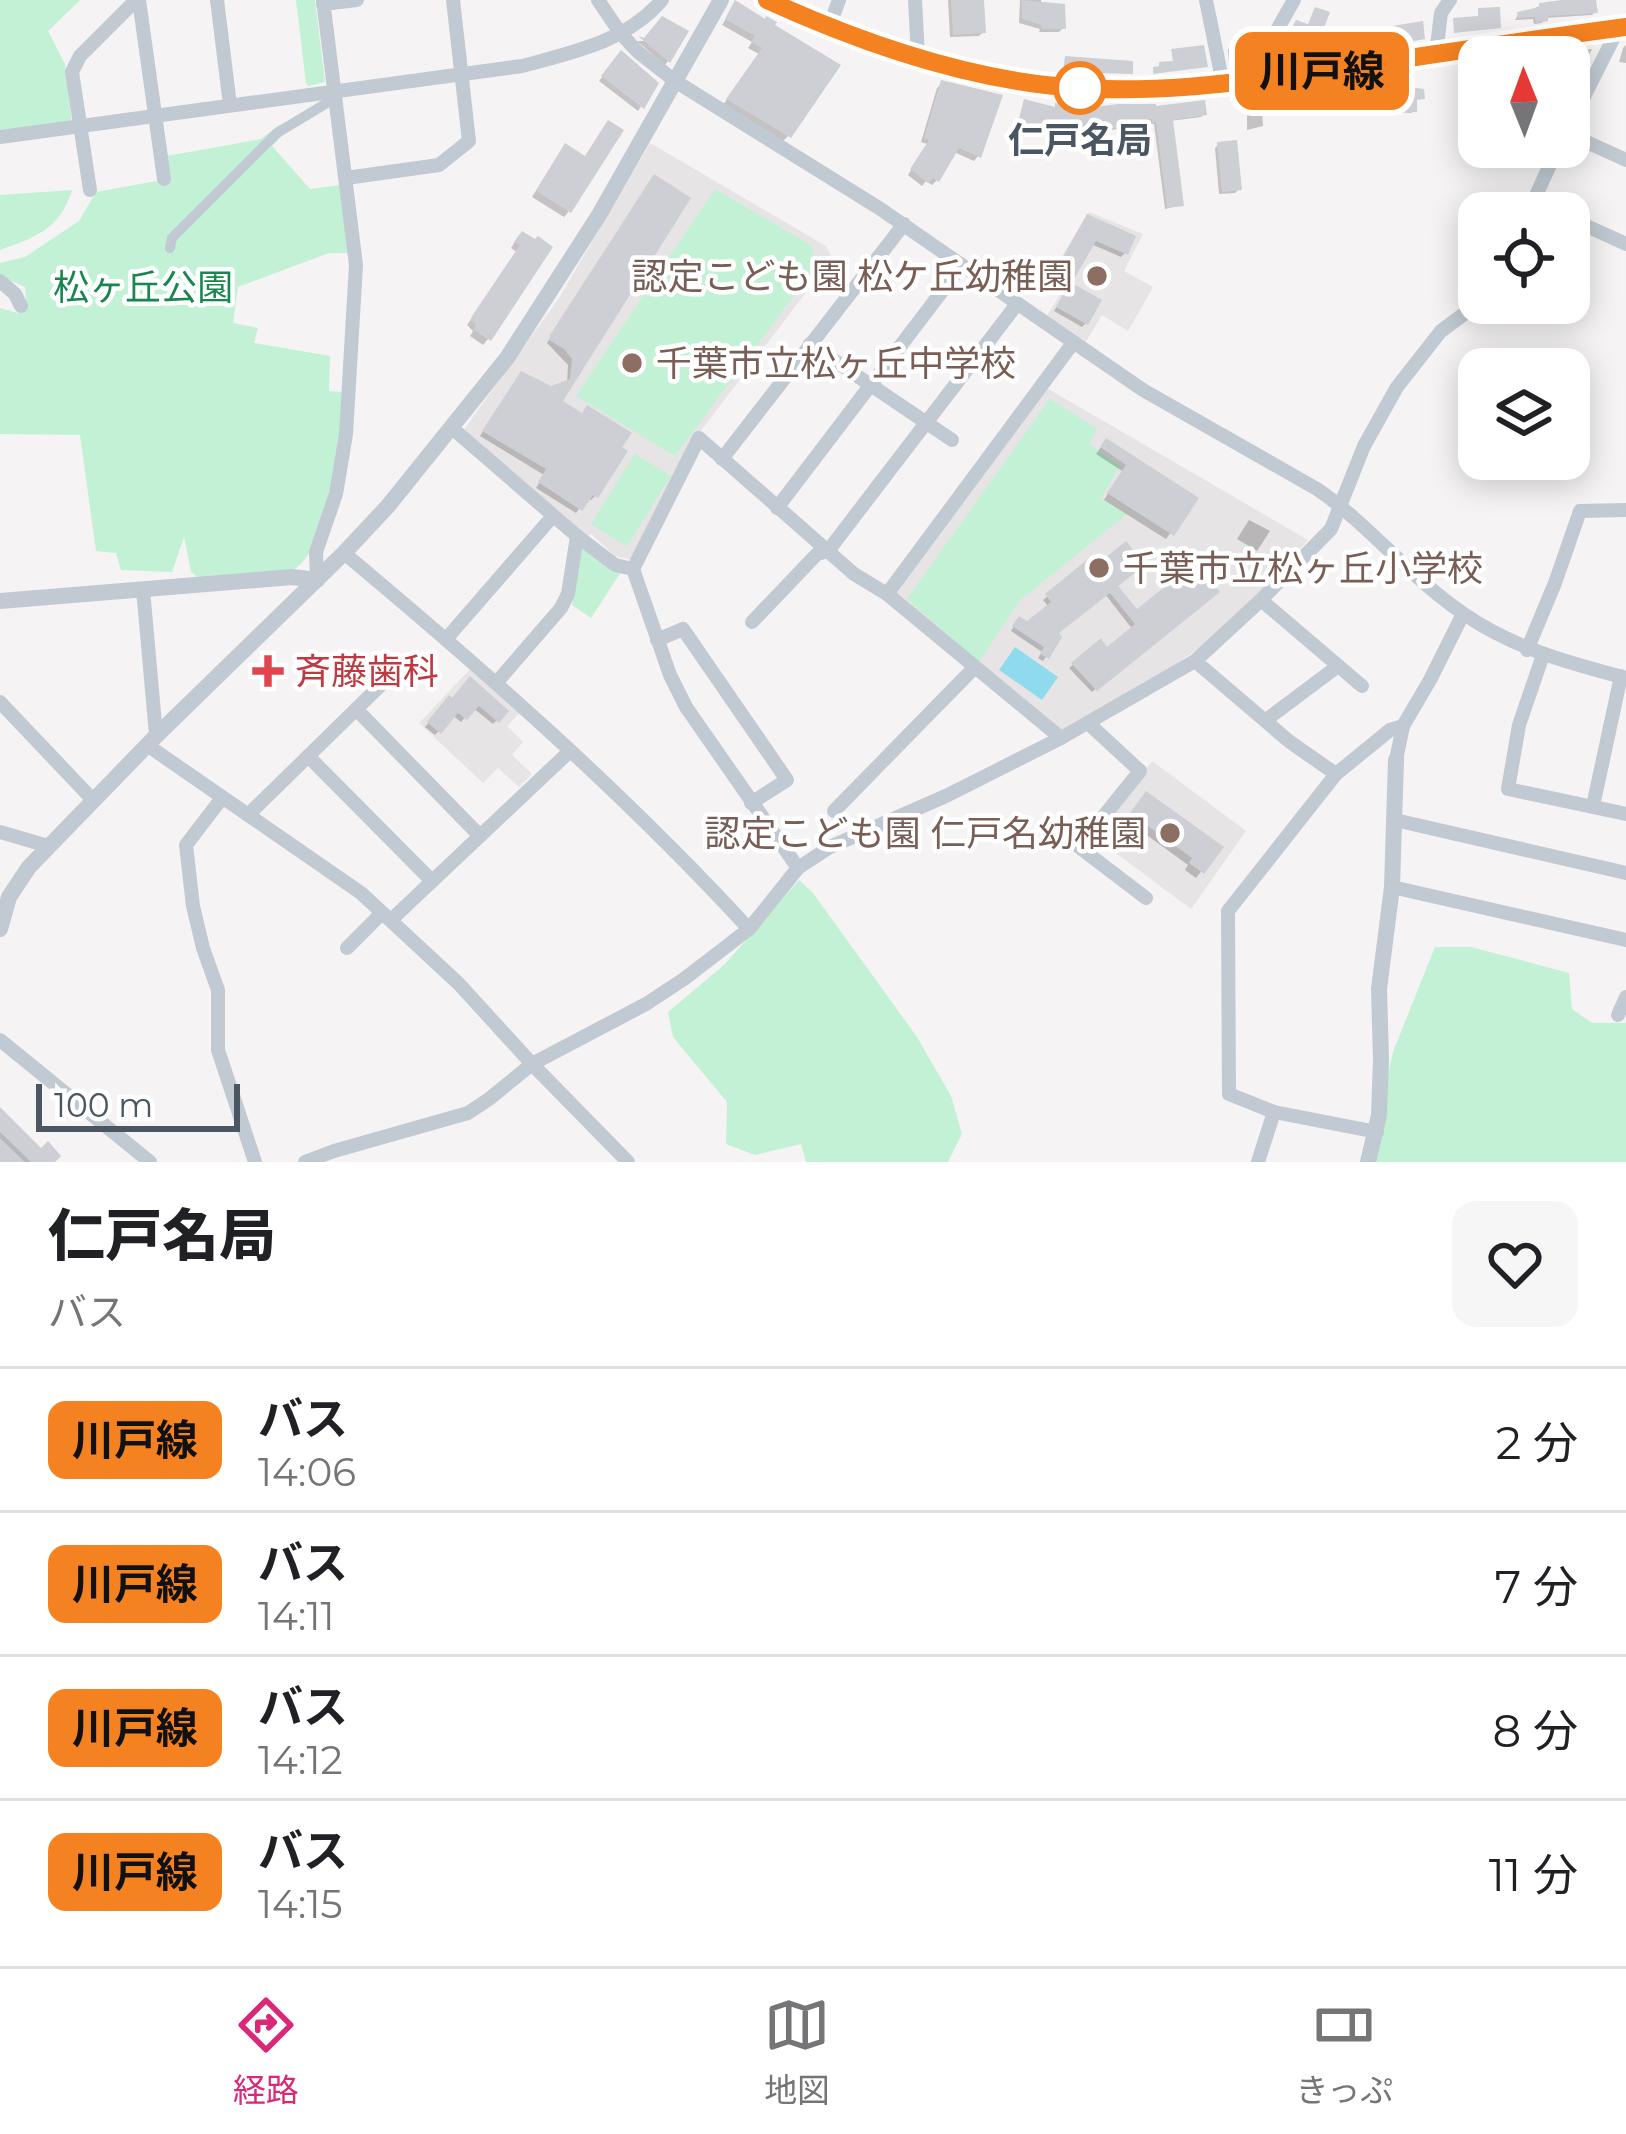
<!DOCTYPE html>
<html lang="ja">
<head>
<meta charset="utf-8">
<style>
	:root { --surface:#fff; --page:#f6f6f6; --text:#202124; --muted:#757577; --line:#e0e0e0; --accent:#db2777 }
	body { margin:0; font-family:Montserrat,"Noto Sans JP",sans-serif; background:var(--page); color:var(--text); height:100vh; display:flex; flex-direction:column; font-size:45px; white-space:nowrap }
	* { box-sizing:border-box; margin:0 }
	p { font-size:39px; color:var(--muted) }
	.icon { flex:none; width:66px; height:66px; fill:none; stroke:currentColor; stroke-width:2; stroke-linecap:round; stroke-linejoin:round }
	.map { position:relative; height:1162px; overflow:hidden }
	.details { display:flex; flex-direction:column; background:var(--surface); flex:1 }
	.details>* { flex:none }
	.badge { padding:0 24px; border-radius:18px; font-size:42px; line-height:78px }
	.needle { width:78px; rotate:359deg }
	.tools { position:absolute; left:1458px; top:36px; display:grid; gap:24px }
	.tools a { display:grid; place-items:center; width:132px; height:132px; border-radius:24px; background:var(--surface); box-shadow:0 6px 30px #0003; font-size:60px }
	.scale { position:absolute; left:36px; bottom:30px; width:204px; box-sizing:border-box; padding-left:12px; border:6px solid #4a5661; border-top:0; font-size:33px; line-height:42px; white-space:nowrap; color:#4a5661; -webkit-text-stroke:9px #fff; paint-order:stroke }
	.map>.badge { position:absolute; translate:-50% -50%; box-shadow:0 0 0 6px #fff }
	.round { display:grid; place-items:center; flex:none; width:126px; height:126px; border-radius:24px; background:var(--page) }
	.headline { display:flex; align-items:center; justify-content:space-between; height:204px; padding:0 48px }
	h1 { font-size:57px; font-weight:800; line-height:90px }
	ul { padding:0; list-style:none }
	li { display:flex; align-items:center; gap:36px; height:144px; padding:0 48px; border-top:3px solid var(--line) }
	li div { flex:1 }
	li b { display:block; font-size:45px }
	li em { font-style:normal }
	li .badge { min-width:132px; font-weight:700; text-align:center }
	.menu { display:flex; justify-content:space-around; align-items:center; height:168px; border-top:3px solid var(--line); background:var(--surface); font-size:33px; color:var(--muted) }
	.menu a { display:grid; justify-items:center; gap:6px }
	.menu .active { color:var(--accent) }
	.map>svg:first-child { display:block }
	.education { fill:#e6e4e5 }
	.green { fill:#c3f1d5 }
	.water { fill:#90daee }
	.shadow { fill:#0003 }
	.building { fill:#cdcfd5 }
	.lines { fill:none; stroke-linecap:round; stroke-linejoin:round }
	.pedestrian { stroke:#c1cad2; stroke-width:10 }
	.minor { stroke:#c1cad2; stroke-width:14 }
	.tertiary { stroke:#c1cad2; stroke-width:16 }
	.primary { stroke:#b3c2d1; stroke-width:21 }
	.rail { stroke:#b5b8bd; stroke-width:4.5 }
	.line-casing { stroke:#fff; stroke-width:27 }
	.line { stroke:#f58220; stroke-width:18 }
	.stop-dot { fill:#fff; stroke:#f58220; stroke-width:6 }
	.education-dot { fill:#8d6e63; stroke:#fff; stroke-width:4.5 }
	.health-dot { fill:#e0444e; stroke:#fff; stroke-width:4.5 }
	.labels { text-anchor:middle; stroke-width:9; stroke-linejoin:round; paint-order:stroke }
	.stop-label { font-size:36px; font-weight:bold; fill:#4a5661; stroke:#fff }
	.education-label { font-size:36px; fill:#785e54; stroke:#fff; text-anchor:end }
	.park-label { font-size:36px; fill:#17864f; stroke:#fff }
	.health-label { font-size:36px; fill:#be3a42; stroke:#fff; text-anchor:start }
</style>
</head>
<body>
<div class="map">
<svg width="1626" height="1162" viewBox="0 0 1626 1162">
	<rect width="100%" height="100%" fill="#f5f3f3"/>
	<g class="education">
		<polygon points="650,143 826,246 832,258 700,432 633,560 615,556 591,534 588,536 572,524 465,432 465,428 559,298"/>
		<polygon points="1089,212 1143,234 1124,271 1153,287 1128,331 1102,315 1085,343 1047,316 1068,281 1053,271"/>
		<polygon points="1045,387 1308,540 1253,603 1210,640 1164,673 1057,732 893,595"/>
		<polygon points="473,666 521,711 507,726 523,742 512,755 532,774 519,787 498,768 483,783 419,723"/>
		<polygon points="1152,761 1246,831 1191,909 1093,836"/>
	</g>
	<g class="green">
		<polygon points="0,0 80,0 48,31 65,64 72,123 0,134"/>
		<polygon points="296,0 315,0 325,82 308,86 306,83"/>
		<path d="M323,103L327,109L283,135L272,146L310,189L341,185L349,253H329L238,287L233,323L258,328L254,343L330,356L329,391L342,392C341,432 330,549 294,569L199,578L191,572L184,537L172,572L121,570L116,553L96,551L80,435L0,434V308L18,313L27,310L25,287L0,276V263L25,257L79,221L96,192L168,179L167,156L261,139L276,127Z"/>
		<polygon points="715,189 812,246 815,267 675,456 576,396"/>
		<path d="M72,190C60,229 36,237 0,250V195Z"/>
		<polygon points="1050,399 1097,429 1089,444 1120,466 1101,498 1127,514 1019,601 979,662 907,599"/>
		<polygon points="635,454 671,476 627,546 591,524"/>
		<polygon points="582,548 611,571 621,572 591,618 572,605"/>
		<polygon points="799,880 813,893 917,1037 951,1096 962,1134 948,1162 806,1162 801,1144 755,1155 726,1144 727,1102 673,1037 668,1012 724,965"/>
		<polygon points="1435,947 1471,947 1569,973 1572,1009 1592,1023 1626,1023 1626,1162 1367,1162 1393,1052"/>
	</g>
	<polygon class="water" points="1015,647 1058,677 1042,700 999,670"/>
	<g class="shadow">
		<polygon points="948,0 981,0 983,32 979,36 950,37"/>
		<polygon points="1020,0 1041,0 1041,7 1063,28 1059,32 1039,32 1040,29 1019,23"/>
		<polygon points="1579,0 1593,0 1595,12 1592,15 1545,18 1542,23 1534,24 1533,19 1515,20 1518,15 1540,6"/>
		<polygon points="736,3 817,56 788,136 783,141 723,105 759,54 748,48 752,42 722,25"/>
		<polygon points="663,19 668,61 665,65 637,41 644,41"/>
		<polygon points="1293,27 1310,56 1306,60 1287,54 1288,50 1282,47"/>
		<polygon points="1626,45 1626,63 1619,62 1623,48"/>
		<polygon points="1248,47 1240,63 1229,64 1228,49"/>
		<polygon points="1592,49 1569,94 1570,56 1574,52"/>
		<polygon points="621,54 655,84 638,111 599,81"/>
		<polygon points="942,83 978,156 974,161 954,152 937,180 932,185 926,181 922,186 908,175 927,144 921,142 937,88"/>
		<polygon points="1306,91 1321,94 1422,97 1414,101 1412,113 1396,112 1395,105 1341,112 1340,106 1285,109 1287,99"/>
		<polygon points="1261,97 1263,126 1247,130 1247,101"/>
		<polygon points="1025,102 1053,110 1203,114 1201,117 1170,121 1180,205 1165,209 1154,124 1150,124 1149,121 1122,123 1119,129 1088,133 1058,130 1055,138 1044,136 1045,131 1017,125"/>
		<polygon points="1219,144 1239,189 1235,193 1219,194 1215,148"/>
		<polygon points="560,152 569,211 564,217 532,197"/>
		<polygon points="650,182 687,199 559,402 595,496 591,500 587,498 576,513 536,488 544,475 480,436 517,379 550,389 567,384 568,365 547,343"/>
		<polygon points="1084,221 1125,253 1121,257 1091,244 1067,283 1054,276"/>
		<polygon points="516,240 535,243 488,339 483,345 470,336 473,331 467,325 517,252 511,248"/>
		<polygon points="1067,290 1086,323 1082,327 1054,311"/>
		<polygon points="1101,447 1195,499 1166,539 1104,500 1122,471 1096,454"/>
		<polygon points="1249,520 1270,531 1257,551 1237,539"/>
		<polygon points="1092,559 1137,613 1216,591 1092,692 1069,668 1100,643 1107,651 1133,630 1105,594 1056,634 1059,638 1043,661 1038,658 1042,652 1011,631 1016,623 1027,625 1049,607 1043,600"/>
		<polygon points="470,680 505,711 493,724 473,708 461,722 452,715 435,735 425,727 445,703 452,702"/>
		<polygon points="1141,800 1219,848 1196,878 1185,870 1188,865 1126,820"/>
		<polygon points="1113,827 1118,837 1108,848 1100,842"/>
	</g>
	<g class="building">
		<polygon points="735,0 765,19 766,16 777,22 775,25 841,65 791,138 726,99 762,48 751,42 755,36 725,19"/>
		<polygon points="951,0 984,0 986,33 953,35"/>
		<polygon points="1021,0 1065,4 1066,29 1041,29 1042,25 1022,19"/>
		<polygon points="1562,0 1596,0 1598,13 1548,16 1548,21 1536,23 1535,17 1518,18 1517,12 1539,7 1539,3"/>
		<polygon points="1315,7 1330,12 1313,57 1307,58 1288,51 1289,46 1283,44 1296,20 1308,24"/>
		<polygon points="1500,7 1501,28 1454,33 1453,18 1478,16 1478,8"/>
		<polygon points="662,16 689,31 670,63 638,36 644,38"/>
		<polygon points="1423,21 1425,39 1363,50 1362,46 1342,49 1340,38 1350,37 1349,33"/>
		<polygon points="1204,45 1208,67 1153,74 1153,67 1159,66 1159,62 1173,61 1171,49"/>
		<polygon points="621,50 659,83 644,109 601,76"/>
		<polygon points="1065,56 1133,61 1133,74 1063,72"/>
		<polygon points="941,80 1003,95 981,158 959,148 939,182 933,178 928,183 910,169 929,140 924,138"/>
		<polygon points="1409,84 1409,87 1424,89 1425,99 1417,100 1417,112 1401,112 1401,109 1398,110 1397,104 1342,111 1341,105 1287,107 1286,96 1305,94 1304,89 1324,86 1324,91"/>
		<polygon points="1024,99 1055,107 1055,103 1085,108 1119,104 1156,104 1156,106 1205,100 1207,115 1173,120 1184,206 1167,208 1156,122 1152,123 1151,119 1125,122 1125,127 1093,131 1061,129 1060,137 1045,134 1046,128 1018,123"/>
		<polygon points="608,120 624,130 571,213 536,191 565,143 585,156"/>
		<polygon points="1237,140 1242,190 1222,192 1217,142"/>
		<polygon points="654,174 691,198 563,401 582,413 587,405 632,433 622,447 628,451 598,498 593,495 582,511 538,482 546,469 482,431 521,371 551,386 570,379 572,359 564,349 549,340 550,335"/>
		<polygon points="1087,214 1136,236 1128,255 1096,241 1073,281 1055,271"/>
		<polygon points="522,231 535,239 538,236 553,247 491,341 474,330 476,324 471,321 472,316 520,245 514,242"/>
		<polygon points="1070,282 1102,300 1088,325 1056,307"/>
		<polygon points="1106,438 1199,498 1174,536 1107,493 1126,465 1100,447"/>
		<polygon points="1126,541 1145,565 1118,586 1137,609 1196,562 1220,592 1097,691 1071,663 1101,638 1107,647 1135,624 1110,593 1059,633 1062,637 1049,659 1040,654 1044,647 1012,626 1019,616 1027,621 1051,602 1045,594 1093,555 1099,563"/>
		<polygon points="470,676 509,711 499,723 479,706 467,720 458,713 441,734 427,722 449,695 452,698"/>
		<polygon points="1146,791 1224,847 1204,874 1189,863 1192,858 1130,813"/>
		<polygon points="0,1107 41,1148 48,1141 61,1156 55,1162 0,1162"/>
	</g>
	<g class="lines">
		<polyline class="pedestrian" points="170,248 172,238 277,133 335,98"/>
		<g class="minor">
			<polyline points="139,0 164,179"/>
			<polyline points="217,0 230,105"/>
			<path d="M598,0L621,34L638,52L675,81L879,208L1143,390L1317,489C1370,525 1410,578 1464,614C1513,648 1569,663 1626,678"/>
			<polyline points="915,0 918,56"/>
			<polyline points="1206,0 1223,84"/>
			<polyline points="323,4 357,0"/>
			<polyline points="829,27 839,0"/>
			<polyline points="1436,54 1441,13 1450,0"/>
			<polyline points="1257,80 1254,70 1294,0"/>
			<polyline points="1569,126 1614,37 1624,23"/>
			<polyline points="1569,134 1626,160"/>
			<path d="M0,137L522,66C573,52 626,42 662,0"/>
			<polyline points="346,178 439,165 469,141 453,0"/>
			<polyline points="90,190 72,72 80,56 136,0"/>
			<polyline points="1532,201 1557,213"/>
			<polyline points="1528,213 1558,147"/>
			<polyline points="1569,218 1626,244"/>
			<polyline points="0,281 15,294 21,306"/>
			<polyline points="810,344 952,440"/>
			<polyline points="452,428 577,536 615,565 633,569 670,675 686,707 798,868"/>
			<polyline points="722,459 904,224"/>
			<polyline points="777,508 962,265"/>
			<path d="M344,553C485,671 624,793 749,929"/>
			<polyline points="633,569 699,438 854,574 887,594 1061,738"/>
			<polyline points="317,580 316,552 336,494 346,434 356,265 323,0"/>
			<polyline points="143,589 156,735"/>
			<polyline points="887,594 1073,343"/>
			<polyline points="1261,600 1362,686"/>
			<polyline points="752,622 817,554 828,551 1017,304"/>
			<polyline points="447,638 553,516"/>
			<polyline points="657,640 683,629 787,780 751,803"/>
			<polyline points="1527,650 1555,583 1580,511 1626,510"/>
			<polyline points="1543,655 1519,725 1508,789 1626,814"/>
			<polyline points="1195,661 1290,742 1336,774"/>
			<polyline points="497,682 561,608 568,594 577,536"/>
			<polyline points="0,702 93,800"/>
			<polyline points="356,709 480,836"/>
			<polyline points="1266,720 1338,666"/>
			<polyline points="1088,723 1140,771 1079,847 1146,898"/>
			<polyline points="147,745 361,893 459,984 532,1064 628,1162"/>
			<polyline points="308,756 432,881"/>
			<polyline points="1396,760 1403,726 1430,680 1463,614"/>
			<polyline points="222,798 186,845 193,906 203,948 218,990 218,1050 255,1162"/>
			<polyline points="1593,806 1621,676"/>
			<polyline points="834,811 974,668"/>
			<polyline points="248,815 393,673"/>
			<polyline points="1395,820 1626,873"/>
			<polyline points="0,832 48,846"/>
			<polyline points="1392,887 1626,940"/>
			<polyline points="391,920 570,751"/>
			<polyline points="347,948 382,913"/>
			<polyline points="1618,1015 1626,997"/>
			<polyline points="0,1040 150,1162"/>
			<polyline points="1377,1132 1274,1112 1229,1094 1228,911 1336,774 1390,730 1403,726"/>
			<polyline points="305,1162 334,1151 468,1113 489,1099 532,1064 646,1004 684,979 749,929 798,868 830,847 948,795 1061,738 1195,661 1261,600 1331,529 1364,446 1397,387 1441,331 1479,303"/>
			<polyline points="1258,1162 1274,1112"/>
		</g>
		<g class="tertiary">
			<polyline points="0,601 292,577 317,580"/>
			<polyline points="0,929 9,897 29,867 155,737 344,553 388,506 507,358 599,215 721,0"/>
			<polyline points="1368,1162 1379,1115 1381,1059 1379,989 1392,887 1396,760"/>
		</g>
		<path class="primary" d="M767,0C855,40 958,77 1055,86C1150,96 1243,82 1337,69C1433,55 1529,40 1626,26"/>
		<polyline class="rail" points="0,1135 28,1162"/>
	</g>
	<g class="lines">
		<g class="line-casing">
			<path id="line" d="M767,0C857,41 956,76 1055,86C1150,96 1243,82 1337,69C1433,54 1529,40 1626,27"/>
		</g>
		<use href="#line" class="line"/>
	</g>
	<circle class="stop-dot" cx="1080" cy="88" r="24"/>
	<g class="education-dot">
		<circle cx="1097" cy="276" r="12"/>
		<circle cx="632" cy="363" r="12"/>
		<circle cx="1099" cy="568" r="12"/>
		<circle cx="1170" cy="833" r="12"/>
	</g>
	<path class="health-dot" d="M262 653h12v12h12v12h-12v12h-12v-12h-12v-12h12z"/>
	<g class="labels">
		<g class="stop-label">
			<text x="1080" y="153">仁戸名局</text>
		</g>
		<g class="education-label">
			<text x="1073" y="289">認定こども園 松ケ丘幼稚園</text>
			<text x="656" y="376" text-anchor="start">千葉市立松ヶ丘中学校</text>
			<text x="1123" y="581" text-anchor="start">千葉市立松ヶ丘小学校</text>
			<text x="1146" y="846">認定こども園 仁戸名幼稚園</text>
		</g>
		<g class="park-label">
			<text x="143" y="300">松ヶ丘公園</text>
		</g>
		<g class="health-label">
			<text x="295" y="684">斉藤歯科</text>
		</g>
	</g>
</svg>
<div class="tools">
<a><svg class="needle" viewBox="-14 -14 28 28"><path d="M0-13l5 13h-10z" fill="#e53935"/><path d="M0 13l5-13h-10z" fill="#757577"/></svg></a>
<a><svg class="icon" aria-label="locate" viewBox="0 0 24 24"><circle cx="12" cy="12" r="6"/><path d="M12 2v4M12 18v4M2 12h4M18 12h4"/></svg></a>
<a><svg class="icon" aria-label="layers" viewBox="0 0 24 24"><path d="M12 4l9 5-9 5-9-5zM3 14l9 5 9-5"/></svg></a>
</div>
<div class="scale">100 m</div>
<b class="badge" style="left:1322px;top:71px;background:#f58220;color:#111">川戸線</b>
</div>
<section class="details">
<div class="headline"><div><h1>仁戸名局</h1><p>バス</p></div><a class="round"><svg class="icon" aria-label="heart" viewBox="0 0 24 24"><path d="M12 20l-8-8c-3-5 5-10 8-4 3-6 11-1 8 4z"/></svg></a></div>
<ul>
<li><span class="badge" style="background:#f58220;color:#111">川戸線</span><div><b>バス</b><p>14:06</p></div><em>2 分</em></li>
<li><span class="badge" style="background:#f58220;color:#111">川戸線</span><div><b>バス</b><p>14:11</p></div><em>7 分</em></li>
<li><span class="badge" style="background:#f58220;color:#111">川戸線</span><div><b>バス</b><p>14:12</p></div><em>8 分</em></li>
<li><span class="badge" style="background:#f58220;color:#111">川戸線</span><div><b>バス</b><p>14:15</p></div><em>11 分</em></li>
</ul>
</section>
<nav class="menu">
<a class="active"><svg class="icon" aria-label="directions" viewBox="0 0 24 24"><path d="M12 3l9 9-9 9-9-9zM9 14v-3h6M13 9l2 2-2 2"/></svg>経路</a>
<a><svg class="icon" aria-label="map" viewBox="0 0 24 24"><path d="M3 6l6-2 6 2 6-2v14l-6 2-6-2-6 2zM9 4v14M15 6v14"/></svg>地図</a>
<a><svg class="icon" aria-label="tickets" viewBox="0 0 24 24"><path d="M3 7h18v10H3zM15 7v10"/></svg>きっぷ</a>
</nav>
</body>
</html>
